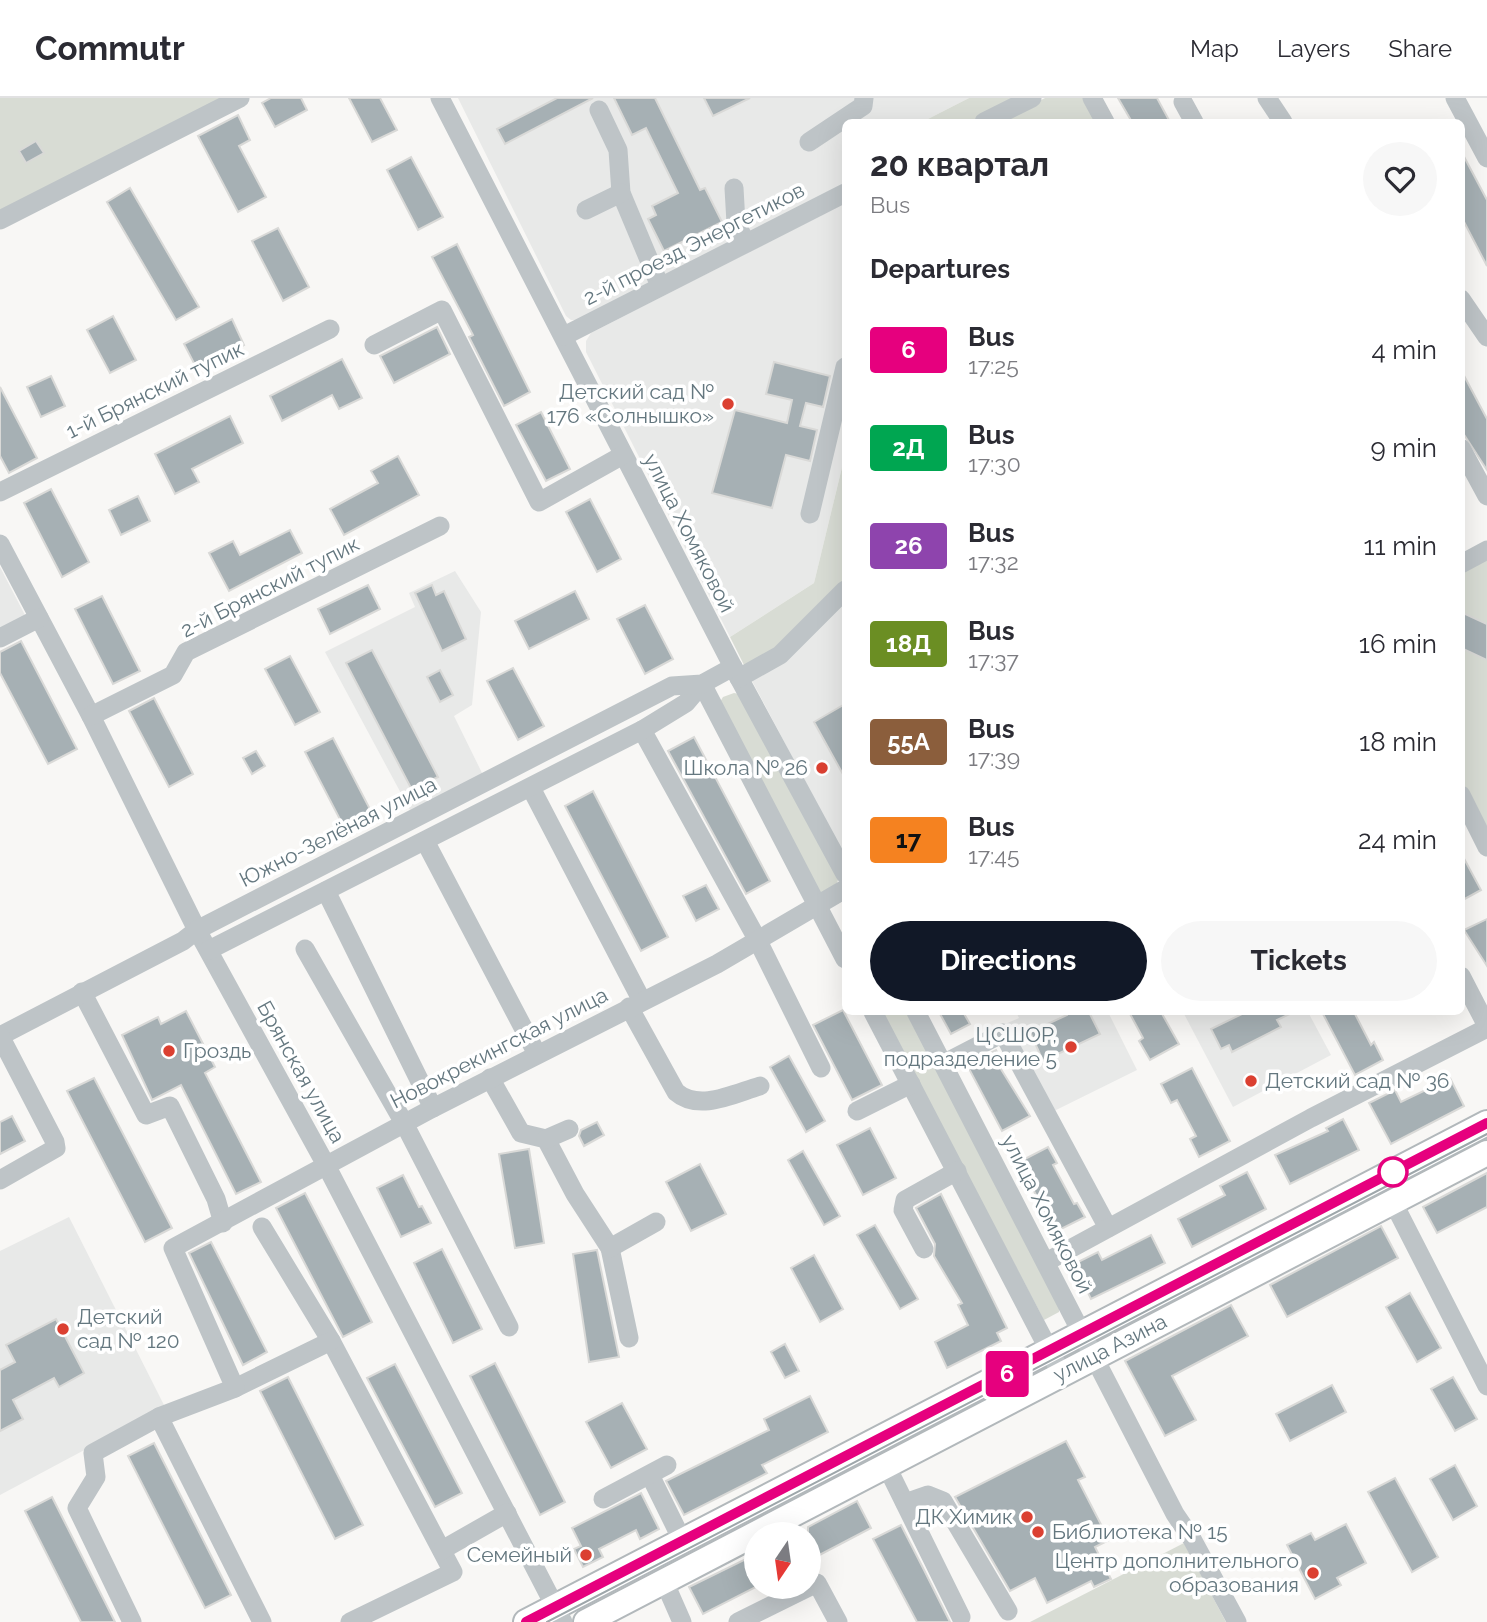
<!DOCTYPE html>
<html lang="en">
<head>
<meta charset="utf-8">
<style>
	:root { --surface:#fff; --page:#f7f7f7; --text:#2b2b33; --muted:#7c7c81; --line:#e1e1e2; --accent:#111827 }
	body { margin:0; font-family:Raleway,sans-serif; background:var(--page); color:var(--text); height:100vh; display:flex; flex-direction:column; font-size:26px; white-space:nowrap }
	* { box-sizing:border-box; margin:0 }
	p { font-size:23px; color:var(--muted) }
	.icon { flex:none; width:38px; height:38px; fill:none; stroke:currentColor; stroke-width:2; stroke-linecap:round; stroke-linejoin:round }
	.map { position:relative; flex:1; overflow:hidden }
	.side { position:absolute; left:842px; top:21px; width:623px; height:896px; display:flex; flex-direction:column; background:var(--surface); border-radius:10px; box-shadow:0 7px 28px #0002 }
	.side>* { flex:none }
	.badge { padding:0 14px; border-radius:5px; font-size:24px; line-height:46px }
	.needle { width:46px; rotate:193deg }
	.tools { position:absolute; left:744px; top:1424px; display:grid; gap:14px }
	.tools a { display:grid; place-items:center; width:77px; height:77px; border-radius:50%; background:var(--surface); box-shadow:0 7px 28px #0002; font-size:35px }
	.map>.badge { position:absolute; translate:-50% -50%; box-shadow:0 0 0 4px #fff }
	h2 { padding:0 28px; font-size:26px; line-height:63px }
	.round { display:grid; place-items:center; flex:none; width:74px; height:74px; border-radius:37px; background:var(--page) }
	.head { display:flex; align-items:center; justify-content:space-between; height:119px; padding:0 28px }
	h1 { font-size:33px; font-weight:700; line-height:52px }
	.button { display:flex; gap:14px; margin-top:auto; padding:14px 28px }
	.button a { flex:1; height:80px; border-radius:42px; background:var(--accent); color:#fff; font-size:28px; font-weight:700; line-height:80px; text-align:center }
	.button a+a { background:var(--page); color:var(--text) }
	ul { padding:0; list-style:none }
	li { display:flex; align-items:center; gap:21px; height:98px; padding:0 28px }
	li div { flex:1 }
	li b { display:block; font-size:26px }
	li em { font-style:normal }
	li .badge { min-width:77px; font-weight:700; text-align:center }
	header { display:flex; align-items:center; gap:42px; box-sizing:border-box; height:98px; padding:0 35px; background:var(--surface); border-bottom:2px solid var(--line) }
	header strong { font-size:33px }
	nav { display:flex; gap:38px; margin-inline-start:auto; font-size:24px }
	.map>svg:first-child { display:block }
	.built { fill:#e8e9e8 }
	.green { fill:#d8dcd4 }
	.building { fill:#a6b0b4; stroke:#d9d9d7; stroke-width:2 }
	.lines { fill:none; stroke-linecap:round; stroke-linejoin:round }
	.major-casing { stroke:#b2b8bb; stroke-width:28 }
	.minor { stroke:#bec4c7; stroke-width:19 }
	.major { stroke:#fff; stroke-width:24 }
	.tram { stroke:#9ea7ab; stroke-width:2 }
	.line-casing { stroke:#fff; stroke-width:16 }
	.line { stroke:#e6007e; stroke-width:10 }
	.poi-dot { fill:#db4031; stroke:#fff; stroke-width:2.5 }
	.stop-dot { fill:#fff; stroke:#e6007e; stroke-width:3.5 }
	.labels { text-anchor:middle; stroke-width:7; stroke-linejoin:round; paint-order:stroke }
	.street-label { font-size:21px; fill:#64777f; stroke:#fff }
	.poi-label { font-size:21px; fill:#64777f; stroke:#fff; text-anchor:end }
</style>
</head>
<body>
<header>
<strong>Commutr</strong>
<nav><a>Map</a><a>Layers</a><a>Share</a></nav>
</header>
<div class="map">
<svg width="1487" height="1524" viewBox="0 0 1487 1524">
	<rect width="100%" height="100%" fill="#f8f7f5"/>
	<g class="built">
		<polygon points="458,0 969,0 922,24 845,24 845,88 580,222 571,222 566,218"/>
		<polygon points="845,105 845,357 814,485 730,539 586,254 586,243 591,235"/>
		<polygon points="0,469 27,521 0,534"/>
		<polygon points="455,473 481,514 472,607 454,618 483,677 410,712 325,554 415,509 409,495"/>
		<polygon points="845,503 845,759 751,581"/>
		<polygon points="1016,914 1108,914 1137,972 1050,1015 1005,926 1019,920"/>
		<polygon points="1183,914 1308,914 1331,957 1233,1009"/>
		<polygon points="69,1119 165,1309 0,1397 0,1153"/>
	</g>
	<g class="green">
		<polygon points="0,0 222,0 0,112"/>
		<polygon points="969,0 1016,0 969,24 922,24"/>
		<polygon points="1045,0 1085,0 1098,24 998,24"/>
		<polygon points="845,357 845,503 751,581 730,539 814,485"/>
		<polygon points="1487,462 1487,739 1461,689 1461,475"/>
		<polygon points="734,595 739,596 839,779 837,785 822,795 814,791 720,604 723,599"/>
		<polygon points="881,914 910,914 1059,1207 1059,1214 1044,1222"/>
		<polygon points="1184,1445 1226,1524 1030,1524"/>
	</g>
	<g class="building">
		<polygon points="271,0 301,0 307,12 275,29 262,5"/>
		<polygon points="349,0 380,0 397,32 372,44"/>
		<polygon points="557,0 593,0 505,46 497,31"/>
		<polygon points="614,0 655,0 700,92 705,90 722,124 664,153 648,121 656,117 652,108 678,95 646,30 632,37"/>
		<polygon points="704,0 750,0 713,18"/>
		<polygon points="1118,0 1157,0 1170,24 1132,24"/>
		<polygon points="238,17 250,42 239,48 266,99 238,114 198,38"/>
		<polygon points="36,43 44,55 26,65 19,53"/>
		<polygon points="1461,53 1487,102 1487,168 1461,118"/>
		<polygon points="411,59 443,119 418,132 387,72"/>
		<polygon points="130,90 199,209 176,222 107,104"/>
		<polygon points="278,130 309,189 283,203 252,143"/>
		<polygon points="457,146 530,294 504,308 469,239 473,237 432,159"/>
		<polygon points="113,218 136,262 110,275 87,232"/>
		<polygon points="232,221 244,247 197,271 184,246"/>
		<polygon points="437,229 450,256 394,285 380,258"/>
		<polygon points="342,261 362,300 339,311 332,297 282,323 270,298"/>
		<polygon points="774,264 830,278 823,309 806,305 800,328 817,332 810,363 786,357 772,410 712,395 735,312 787,325 792,302 766,296"/>
		<polygon points="1461,272 1487,321 1487,372 1461,332"/>
		<polygon points="51,278 65,308 41,319 27,289"/>
		<polygon points="0,289 37,360 9,375 0,358"/>
		<polygon points="541,314 570,371 546,383 516,327"/>
		<polygon points="230,318 243,345 192,371 199,384 175,396 155,356"/>
		<polygon points="398,358 419,397 344,437 330,411 378,385 371,373"/>
		<polygon points="51,391 89,464 62,479 24,405"/>
		<polygon points="138,398 150,423 121,437 109,412"/>
		<polygon points="590,401 621,461 597,474 566,414"/>
		<polygon points="290,432 302,455 229,493 209,455 233,443 240,457"/>
		<polygon points="368,487 380,511 330,536 318,511"/>
		<polygon points="432,487 436,497 444,493 466,541 442,553 415,495"/>
		<polygon points="575,493 589,521 529,551 515,523"/>
		<polygon points="102,498 140,573 113,586 75,511"/>
		<polygon points="645,507 673,561 645,576 617,521"/>
		<polygon points="1461,514 1487,526 1487,562 1461,550"/>
		<polygon points="21,543 77,651 48,666 0,575 0,554"/>
		<polygon points="372,552 438,679 412,692 346,565"/>
		<polygon points="290,558 320,614 295,627 265,571"/>
		<polygon points="513,570 544,628 518,642 487,583"/>
		<polygon points="440,572 453,597 440,604 427,579"/>
		<polygon points="154,600 193,676 169,689 129,613"/>
		<polygon points="845,606 845,680 814,624"/>
		<polygon points="694,639 770,783 746,796 668,653"/>
		<polygon points="333,640 374,719 346,733 305,654"/>
		<polygon points="256,653 265,668 252,676 243,660"/>
		<polygon points="593,693 668,839 641,853 565,708"/>
		<polygon points="1461,755 1481,792 1461,803"/>
		<polygon points="706,787 719,811 696,823 683,798"/>
		<polygon points="1487,821 1487,868 1464,832"/>
		<polygon points="843,912 882,987 852,1002 813,927"/>
		<polygon points="186,913 215,969 205,975 261,1084 236,1096 181,987 152,1002 122,937 158,919 161,926"/>
		<polygon points="939,914 963,914 970,926 951,936"/>
		<polygon points="1066,914 1089,914 1100,936 1043,963 1030,934 1067,917"/>
		<polygon points="1129,914 1161,914 1179,946 1150,962 1139,943 1143,940"/>
		<polygon points="1246,914 1294,914 1277,922 1281,929 1232,954 1229,947 1221,951 1211,931"/>
		<polygon points="1322,914 1354,914 1371,947 1374,944 1383,962 1355,977"/>
		<polygon points="996,952 1003,966 999,968 1030,1018 1002,1033 967,967"/>
		<polygon points="789,958 825,1023 806,1034 770,969"/>
		<polygon points="1192,970 1230,1043 1199,1059 1190,1041 1196,1038 1177,1002 1171,1005 1161,986"/>
		<polygon points="1448,976 1464,1008 1391,1046 1369,1005 1395,992 1401,1004 1432,989 1430,985"/>
		<polygon points="94,980 172,1130 145,1144 67,993"/>
		<polygon points="12,1018 25,1043 0,1056 0,1024"/>
		<polygon points="1343,1021 1359,1052 1290,1086 1275,1057 1328,1033 1326,1030"/>
		<polygon points="597,1024 604,1037 584,1048 579,1038 581,1032"/>
		<polygon points="870,1030 896,1080 863,1097 837,1047"/>
		<polygon points="1048,1049 1057,1065 1053,1067 1074,1106 1077,1105 1085,1119 1055,1134 1019,1064"/>
		<polygon points="529,1051 544,1145 515,1150 499,1056"/>
		<polygon points="803,1053 840,1118 824,1127 788,1062"/>
		<polygon points="700,1066 726,1116 691,1133 666,1084"/>
		<polygon points="1247,1074 1266,1111 1192,1149 1178,1121 1225,1097 1220,1088"/>
		<polygon points="1487,1075 1487,1109 1437,1135 1423,1109"/>
		<polygon points="403,1077 419,1109 422,1108 431,1125 401,1139 377,1090"/>
		<polygon points="305,1095 372,1224 343,1239 276,1110"/>
		<polygon points="941,1096 1007,1230 997,1235 1001,1243 947,1270 935,1244 968,1227 958,1207 962,1205 934,1158 935,1146 916,1110"/>
		<polygon points="875,1127 918,1201 900,1211 857,1137"/>
		<polygon points="1381,1128 1398,1160 1287,1219 1270,1187"/>
		<polygon points="1151,1137 1165,1165 1091,1201 1074,1166 1098,1154 1102,1162"/>
		<polygon points="211,1144 267,1254 243,1267 189,1155"/>
		<polygon points="442,1151 482,1231 453,1245 414,1165"/>
		<polygon points="597,1152 619,1259 589,1264 573,1156"/>
		<polygon points="814,1157 843,1211 820,1224 791,1170"/>
		<polygon points="1410,1195 1441,1250 1417,1264 1386,1209"/>
		<polygon points="1231,1207 1248,1238 1172,1278 1196,1322 1165,1338 1125,1263"/>
		<polygon points="56,1221 84,1275 59,1289 54,1280 13,1302 23,1321 0,1333 0,1272 15,1264 6,1247"/>
		<polygon points="785,1246 799,1273 785,1280 771,1254"/>
		<polygon points="495,1265 565,1404 540,1417 470,1278"/>
		<polygon points="395,1266 462,1395 435,1409 367,1280"/>
		<polygon points="288,1279 363,1427 335,1441 260,1293"/>
		<polygon points="1453,1279 1477,1321 1455,1333 1431,1291"/>
		<polygon points="1332,1287 1346,1314 1290,1343 1276,1316"/>
		<polygon points="810,1298 828,1334 762,1367 767,1375 684,1417 666,1383 769,1332 764,1321"/>
		<polygon points="622,1305 647,1351 611,1370 586,1324"/>
		<polygon points="1066,1343 1085,1379 1078,1382 1109,1442 1095,1449 1111,1481 1094,1489 1091,1483 1047,1505 1035,1480 1010,1493 955,1399"/>
		<polygon points="154,1345 231,1497 205,1510 128,1358"/>
		<polygon points="1455,1367 1477,1408 1453,1422 1430,1381"/>
		<polygon points="1395,1380 1438,1459 1412,1474 1368,1394"/>
		<polygon points="641,1395 659,1431 640,1441 636,1432 599,1451 603,1459 583,1469 574,1451 581,1448 572,1430"/>
		<polygon points="52,1399 115,1524 81,1524 25,1413"/>
		<polygon points="857,1403 871,1430 808,1463 808,1429"/>
		<polygon points="1346,1426 1366,1465 1337,1480 1341,1487 1315,1501 1287,1447 1311,1435 1315,1442"/>
		<polygon points="901,1427 924,1472 950,1524 917,1524 873,1441"/>
		<polygon points="756,1456 756,1489 703,1516 689,1489"/>
	</g>
	<g class="lines">
		<g class="major-casing">
			<g id="major">
				<polyline points="526,1524 1487,1025"/>
				<polyline points="586,1524 1487,1055"/>
			</g>
		</g>
		<g class="minor">
			<polyline points="440,0 733,569 845,776"/>
			<polyline points="1092,0 1105,24"/>
			<polyline points="1267,0 1283,24"/>
			<polyline points="1455,0 1487,60"/>
			<polyline points="1183,4 1194,24"/>
			<polyline points="599,12 618,52 621,95 660,188"/>
			<polyline points="984,24 1032,0"/>
			<polyline points="809,44 863,8 864,0"/>
			<polyline points="734,90 736,125 746,145"/>
			<polyline points="586,112 621,95"/>
			<polyline points="0,122 240,0"/>
			<polyline points="1461,201 1487,239"/>
			<polyline points="564,238 845,95"/>
			<polyline points="374,247 442,212 539,404 623,357"/>
			<polyline points="1461,350 1487,398"/>
			<polyline points="0,394 330,231"/>
			<polyline points="810,416 845,269"/>
			<polyline points="0,446 91,618 197,832 326,1067 563,1524"/>
			<polyline points="1461,466 1487,452"/>
			<polyline points="0,540 39,520"/>
			<polyline points="739,580 780,557 845,492"/>
			<polyline points="91,618 173,577 186,554 440,428"/>
			<polyline points="642,632 757,841 821,970"/>
			<polyline points="531,690 642,903"/>
			<polyline points="1461,697 1487,749"/>
			<polyline points="425,743 537,956"/>
			<polyline points="326,793 433,1010"/>
			<polyline points="305,851 404,1025 509,1229"/>
			<polyline points="209,852 642,632 686,605 702,586 845,861"/>
			<polyline points="1461,878 1487,928"/>
			<polyline points="82,894 146,1017 170,1008 216,1101 223,1125"/>
			<path d="M629,909L676,994C699,1014 733,996 760,988"/>
			<polyline points="873,914 1061,1275"/>
			<polyline points="916,914 1175,1416 1192,1441 1237,1524"/>
			<polyline points="0,938 183,843 197,832 672,588 702,586 733,569"/>
			<polyline points="943,966 1003,935 1108,1130"/>
			<polyline points="490,980 521,1035 546,1041 575,1096 610,1150 629,1240"/>
			<polyline points="857,1013 911,986"/>
			<polyline points="546,1041 569,1031"/>
			<polyline points="0,1082 56,1050 55,1044 0,938"/>
			<polyline points="1393,1104 1487,1288"/>
			<polyline points="262,1129 331,1243 453,1474 350,1524"/>
			<polyline points="610,1150 656,1124"/>
			<polyline points="924,1151 903,1112 905,1102 957,1073"/>
			<polyline points="1046,1164 1311,1020 1487,930"/>
			<polyline points="235,1290 331,1243"/>
			<polyline points="887,1369 961,1519"/>
			<polyline points="650,1377 682,1442"/>
			<polyline points="603,1401 667,1367"/>
			<polyline points="905,1405 928,1397 943,1403 1008,1513"/>
			<polyline points="442,1452 507,1415"/>
			<polyline points="664,1483 682,1524"/>
			<polyline points="132,1524 77,1410 96,1379 93,1355 159,1319"/>
			<polyline points="262,1524 159,1319 235,1290 173,1150 433,1010 717,866 845,791"/>
			<polyline points="738,1524 817,1485 838,1524"/>
		</g>
		<use href="#major" class="major"/>
		<polyline class="tram" points="547,1524 1487,1036"/>
	</g>
	<g class="lines">
		<g class="line-casing">
			<polyline id="line" points="526,1524 1487,1025"/>
		</g>
		<use href="#line" class="line"/>
	</g>
	<g class="poi-dot">
		<circle cx="728" cy="306" r="7"/>
		<circle cx="822" cy="670" r="7"/>
		<circle cx="1071" cy="949" r="7"/>
		<circle cx="169" cy="953" r="7"/>
		<circle cx="1251" cy="983" r="7"/>
		<circle cx="63" cy="1231" r="7"/>
		<circle cx="1027" cy="1419" r="7"/>
		<circle cx="1038" cy="1434" r="7"/>
		<circle cx="586" cy="1457" r="7"/>
		<circle cx="1313" cy="1475" r="7"/>
	</g>
	<circle class="stop-dot" cx="1393" cy="1074" r="14"/>
	<g class="labels">
		<g class="street-label">
			<text transform="translate(694 146) rotate(-27)" y="7">2-й проезд Энергетиков</text>
			<text transform="translate(155 292) rotate(-26)" y="7">1-й Брянский тупик</text>
			<text transform="translate(689 435) rotate(63)" y="7">улица Хомяковой</text>
			<text transform="translate(270 489) rotate(-27)" y="7">2-й Брянский тупик</text>
			<text transform="translate(338 734) rotate(-27)" y="7">Южно-Зелёная улица</text>
			<text transform="translate(499 950) rotate(-27)" y="7">Новокрекингская улица</text>
			<text transform="translate(301 974) rotate(61)" y="7">Брянская улица</text>
			<text transform="translate(1047 1116) rotate(63)" y="7">улица Хомяковой</text>
			<text transform="translate(1110 1250) rotate(-27)" y="7">улица Азина</text>
		</g>
		<g class="poi-label">
			<text x="714" y="301">Детский сад №<tspan x="714" dy="24">176 «Солнышко»</tspan></text>
			<text x="808" y="677">Школа № 26</text>
			<text x="1057" y="944">ЦСШОР,<tspan x="1057" dy="24">подразделение 5</tspan></text>
			<text x="183" y="960" text-anchor="start">Гроздь</text>
			<text x="1265" y="990" text-anchor="start">Детский сад № 36</text>
			<text x="77" y="1226" text-anchor="start">Детский<tspan x="77" dy="24">сад № 120</tspan></text>
			<text x="1013" y="1426">ДК Химик</text>
			<text x="1052" y="1441" text-anchor="start">Библиотека № 15</text>
			<text x="572" y="1464">Семейный</text>
			<text x="1299" y="1470">Центр дополнительного<tspan x="1299" dy="24">образования</tspan></text>
		</g>
	</g>
</svg>
<div class="tools">
<a><svg class="needle" viewBox="-14 -14 28 28"><path d="M0-13l5 13h-10z" fill="#e53935"/><path d="M0 13l5-13h-10z" fill="#7c7c81"/></svg></a>
</div>
<b class="badge" style="left:1007px;top:1276px;background:#e6007e;color:#fff">6</b>
<section class="side">
<div class="head"><div><h1>20 квартал</h1><p>Bus</p></div><a class="round"><svg class="icon" aria-label="heart" viewBox="0 0 24 24"><path d="M12 20l-8-8c-3-5 5-10 8-4 3-6 11-1 8 4z"/></svg></a></div>
<h2>Departures</h2>
<ul>
<li><span class="badge" style="background:#e6007e;color:#fff">6</span><div><b>Bus</b><p>17:25</p></div><em>4 min</em></li>
<li><span class="badge" style="background:#00a651;color:#fff">2Д</span><div><b>Bus</b><p>17:30</p></div><em>9 min</em></li>
<li><span class="badge" style="background:#8e44ad;color:#fff">26</span><div><b>Bus</b><p>17:32</p></div><em>11 min</em></li>
<li><span class="badge" style="background:#6b8e23;color:#fff">18Д</span><div><b>Bus</b><p>17:37</p></div><em>16 min</em></li>
<li><span class="badge" style="background:#8b5e3c;color:#fff">55А</span><div><b>Bus</b><p>17:39</p></div><em>18 min</em></li>
<li><span class="badge" style="background:#f58220;color:#111">17</span><div><b>Bus</b><p>17:45</p></div><em>24 min</em></li>
</ul>
<div class="button"><a>Directions</a><a>Tickets</a></div>
</section>
</div>
</body>
</html>
